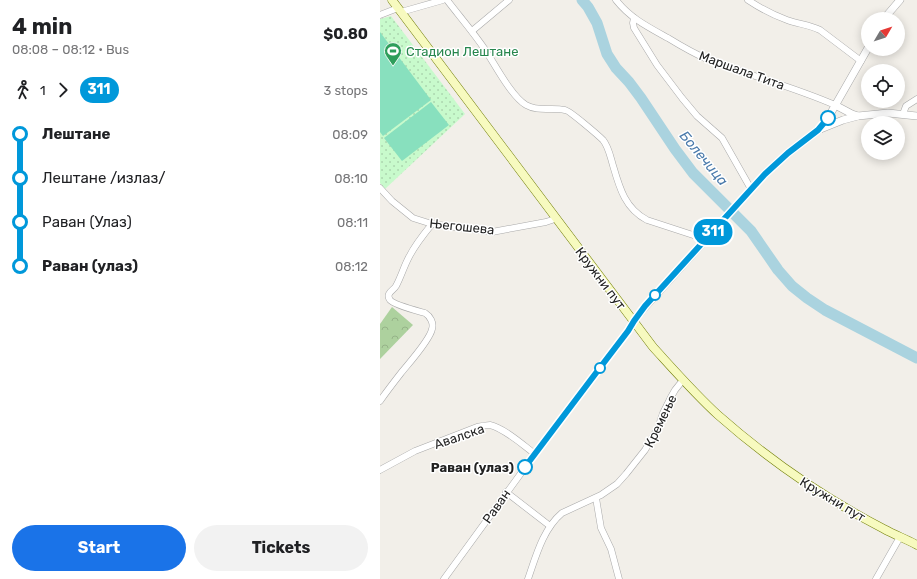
<!DOCTYPE html>
<html lang="en">
<head>
<meta charset="utf-8">
<style>
	:root { --surface:#fff; --page:#f2f2f2; --text:#202124; --muted:#757577; --accent:#1a73e8 }
	body { margin:0; font-family:Rubik,sans-serif; background:var(--page); color:var(--text); height:100vh; display:flex; flex-direction:column; font-size:15px; white-space:nowrap }
	* { box-sizing:border-box; margin:0 }
	p { font-size:13px; color:var(--muted) }
	.icon { flex:none; width:22px; height:22px; fill:none; stroke:currentColor; stroke-width:2; stroke-linecap:round; stroke-linejoin:round }
	.map { position:relative; flex:1; overflow:hidden }
	.side { display:flex; flex-direction:column; background:var(--surface); width:380px }
	.side>* { flex:none }
	.badge { padding:0 8px; border-radius:13px; font-size:14px; line-height:26px }
	.needle { width:26px; rotate:51deg }
	.controls { position:absolute; left:481px; top:12px; display:grid; gap:8px }
	.controls a { display:grid; place-items:center; width:44px; height:44px; border-radius:50%; background:var(--surface); box-shadow:0 2px 10px #0003; font-size:20px }
	.map>.badge { position:absolute; translate:-50% -50%; box-shadow:0 0 0 2px #fff }
	.legs { display:flex; align-items:center; gap:6px; height:44px; padding:0 12px; font-size:13px }
	.legs p { margin-inline-start:auto }
	.headline { display:flex; align-items:center; justify-content:space-between; height:68px; padding:0 12px }
	h1 { font-size:22px; font-weight:700; line-height:30px }
	.action { display:flex; gap:8px; margin-top:auto; padding:8px 12px }
	.action a { flex:1; height:46px; border-radius:24px; background:var(--accent); color:#fff; font-size:16px; font-weight:700; line-height:46px; text-align:center }
	.action a+a { background:var(--page); color:var(--text) }
	ul { padding:0 12px; list-style:none }
	li { display:flex; align-items:center; gap:14px; height:44px; font-size:15px }
	li i { display:grid; place-items:center; width:6px; height:100%; margin:0 5px; background:currentColor }
	li i::after { content:''; width:10px; height:10px; margin:-5px; border:3px solid; border-radius:50%; background:var(--surface) }
	li p { margin-inline-start:auto }
	li:first-child i { background:linear-gradient(#0000 50%,currentColor 0) }
	li:last-child i { background:linear-gradient(currentColor 50%,#0000 0) }
	main { display:flex; flex:1; min-height:0 }
	.map>svg:first-child { display:block }
	.forest { fill:url(#forest-crowns) }
	.park { fill:url(#park-dots) }
	.pitch { fill:#88e0be }
	.lines { fill:none; stroke-linecap:round; stroke-linejoin:round }
	.river { stroke:#aad3df; stroke-width:11 }
	.minor-casing { stroke:#a9a9a9; stroke-width:7 }
	.tertiary-casing { stroke:#a9a9a9; stroke-width:8 }
	.secondary-casing { stroke:#707d05; stroke-width:9 }
	.minor { stroke:#fff; stroke-width:6 }
	.tertiary { stroke:#fff; stroke-width:7 }
	.secondary { stroke:#f7fabf; stroke-width:8 }
	.line-1-casing { stroke:#fff; stroke-width:9 }
	.line-1 { stroke:#0098da; stroke-width:6 }
	.stop-1-dot { fill:#fff; stroke:#0098da; stroke-width:2 }
	.labels { text-anchor:middle; stroke-width:3; stroke-linejoin:round; paint-order:stroke }
	.leisure-label { font-size:13px; fill:#27864d; stroke:#fff; text-anchor:start }
	.street-label { font-size:13px; fill:#222; stroke:#fff }
	.stop-label { font-size:13px; font-weight:bold; fill:#222; stroke:#fff; text-anchor:end }
	.water-label { font-size:14px; font-style:italic; fill:#4a7aab; stroke:#fff }
</style>
</head>
<body>
<main>
<section class="side">
<div class="headline"><div><h1>4 min</h1><p>08:08 – 08:12 · Bus</p></div><b>$0.80</b></div>
<div class="legs"><svg class="icon" aria-label="walk" viewBox="0 0 24 24"><circle cx="13" cy="4" r="2"/><path d="M13 8l-2 6 4 7M11 14l-3 7M7 12l3-4h3l4 4"/></svg>1<svg class="icon" aria-label="forward" viewBox="0 0 24 24"><path d="M9 5l7 7-7 7"/></svg><b class="badge" style="background:#0098da;color:#fff">311</b><p>3 stops</p></div>
<ul>
<li><i style="color:#0098da"></i><b>Лештане</b><p>08:09</p></li>
<li><i style="color:#0098da"></i><span>Лештане /излаз/</span><p>08:10</p></li>
<li><i style="color:#0098da"></i><span>Раван (Улаз)</span><p>08:11</p></li>
<li><i style="color:#0098da"></i><b>Раван (улаз)</b><p>08:12</p></li>
</ul>
<div class="action"><a>Start</a><a>Tickets</a></div>
</section>
<div class="map">
<svg width="537" height="579" viewBox="0 0 537 579">
	<defs>
		<pattern id="forest-crowns" width="20" height="18" patternUnits="userSpaceOnUse"><rect width="20" height="18" fill="#add19e"/><path d="M2 6a3 3 0 1 1 6 0M12 15a3 3 0 1 1 6 0" fill="none" stroke="#95b388"/></pattern>
		<pattern id="park-dots" width="8" height="8" patternUnits="userSpaceOnUse"><rect width="8" height="8" fill="#c8facc"/><path d="M2 2h.1M6 6h.1" fill="none" stroke="#acd6af" stroke-width="1.8" stroke-linecap="round"/></pattern>
	</defs>
	<rect width="100%" height="100%" fill="#f2efe9"/>
	<polygon class="forest" points="12,307 33,325 0,359 0,324"/>
	<polygon class="park" points="11,16 85,114 5,189 0,183 0,19"/>
	<g class="pitch">
		<polygon points="0,32 51,100 3,136 0,132"/>
		<polygon points="51,102 69,125 22,161 4,138"/>
	</g>
	<g class="lines">
		<polyline class="river" points="202,0 208,7 217,23 227,54 236,68 249,82 261,98 295,149 313,173 371,231 398,270 412,286 427,298 445,310 537,358"/>
		<g class="minor-casing">
			<g id="minor">
				<path d="M67,0C80,17 94,33 106,51C115,65 132,97 146,105C158,112 172,107 185,110C189,110 219,136 223,140C228,146 230,155 232,162C239,186 244,208 267,220L316,236L323,242"/>
				<path d="M236,0C250,18 268,27 288,38C301,46 315,54 329,60C371,76 414,87 455,105"/>
				<path d="M368,0C380,8 393,15 407,20C418,24 430,25 440,30L481,61"/>
				<polyline points="21,12 63,0"/>
				<polyline points="0,15 18,8"/>
				<polyline points="254,18 253,23 254,28 277,65 302,98 317,116 342,138 371,189"/>
				<polyline points="92,31 129,0"/>
				<polyline points="523,114 526,106 537,99"/>
				<polyline points="0,188 12,201 33,218 52,224 112,232 166,222 172,220 175,217"/>
				<path d="M0,401C7,391 14,382 21,373C29,363 50,340 52,329C54,323 50,316 45,313C38,311 14,305 10,300C5,293 14,290 16,286C21,277 24,266 29,257C35,245 43,235 52,224"/>
				<path d="M0,470L35,451L97,427C102,426 106,425 110,425C124,428 143,445 155,454"/>
				<polyline points="126,492 170,526"/>
				<polyline points="216,498 221,528 231,549 239,579"/>
				<polyline points="64,579 155,454 248,331 254,321"/>
				<path d="M148,579C156,556 163,529 182,513L221,495L237,484L246,474L265,450L278,428L283,413L291,397L295,390L303,380"/>
				<polyline points="496,579 520,537"/>
			</g>
		</g>
		<g class="tertiary-casing">
			<g id="tertiary">
				<polyline points="505,19 508,14 520,0"/>
				<polyline points="455,105 472,114 478,116"/>
				<polyline points="440,129 448,118 488,48"/>
				<polyline points="254,321 265,307 385,174 408,153 438,130 463,120 478,116 508,113 537,116"/>
			</g>
		</g>
		<g class="secondary-casing">
			<path id="secondary" d="M12,0L273,347C294,370 315,394 338,415C389,460 444,498 504,529C515,535 526,539 537,545"/>
		</g>
		<use href="#minor" class="minor"/>
		<use href="#tertiary" class="tertiary"/>
		<use href="#secondary" class="secondary"/>
	</g>
	<g class="lines">
		<g class="line-1-casing">
			<polyline id="line-1" points="145,467 219,369 248,331 254,321 265,306 385,174 408,153 438,130 448,118"/>
		</g>
		<use href="#line-1" class="line-1"/>
	</g>
	<defs>
		<g id="stadium-pin" transform="scale(0.9)"><path d="M0 17L-7.5 6A9.5 9.5 0 1 1 7.5 6Z" fill="#2e9e5b" stroke="#fff"/><path d="M0-5a6.5 5 0 1 0 0 10a6.5 5 0 1 0 0-10ZM-3.5-1.8h7v3.6h-7Z" fill="#fff"/></g>
	</defs>
	<g fill-rule="evenodd">
		<use href="#stadium-pin" x="13" y="51"/>
	</g>
	<g class="stop-1-dot">
		<circle cx="448" cy="118" r="7"/>
		<circle cx="275" cy="295" r="5"/>
		<circle cx="220" cy="368" r="5"/>
		<circle cx="145" cy="467" r="7"/>
	</g>
	<g class="labels">
		<g class="leisure-label">
			<text x="26" y="56">Стадион Лештане</text>
		</g>
		<g class="street-label">
			<text transform="translate(362 70) rotate(20)" y="5">Маршала Тита</text>
			<text transform="translate(82 226) rotate(6)" y="5">Његошева</text>
			<text transform="translate(221 278) rotate(53)" y="5">Кружни пут</text>
			<text transform="translate(280 421) rotate(-64)" y="5">Кремење</text>
			<text transform="translate(79 436) rotate(-19)" y="5">Авалска</text>
			<text transform="translate(453 499) rotate(31)" y="5">Кружни пут</text>
			<text transform="translate(116 506) rotate(-55)" y="5">Раван</text>
		</g>
		<g class="stop-label">
			<text x="134" y="472">Раван (улаз)</text>
		</g>
		<g class="water-label">
			<text transform="translate(324 158) rotate(50)" y="5">Болечица</text>
		</g>
	</g>
</svg>
<div class="controls">
<a><svg class="needle" viewBox="-14 -14 28 28"><path d="M0-13l5 13h-10z" fill="#e53935"/><path d="M0 13l5-13h-10z" fill="#757577"/></svg></a>
<a><svg class="icon" aria-label="locate" viewBox="0 0 24 24"><circle cx="12" cy="12" r="6"/><path d="M12 2v4M12 18v4M2 12h4M18 12h4"/></svg></a>
<a><svg class="icon" aria-label="layers" viewBox="0 0 24 24"><path d="M12 4l9 5-9 5-9-5zM3 14l9 5 9-5"/></svg></a>
</div>
<b class="badge" style="left:333px;top:232px;background:#0098da;color:#fff">311</b>
</div>
</main>
</body>
</html>
